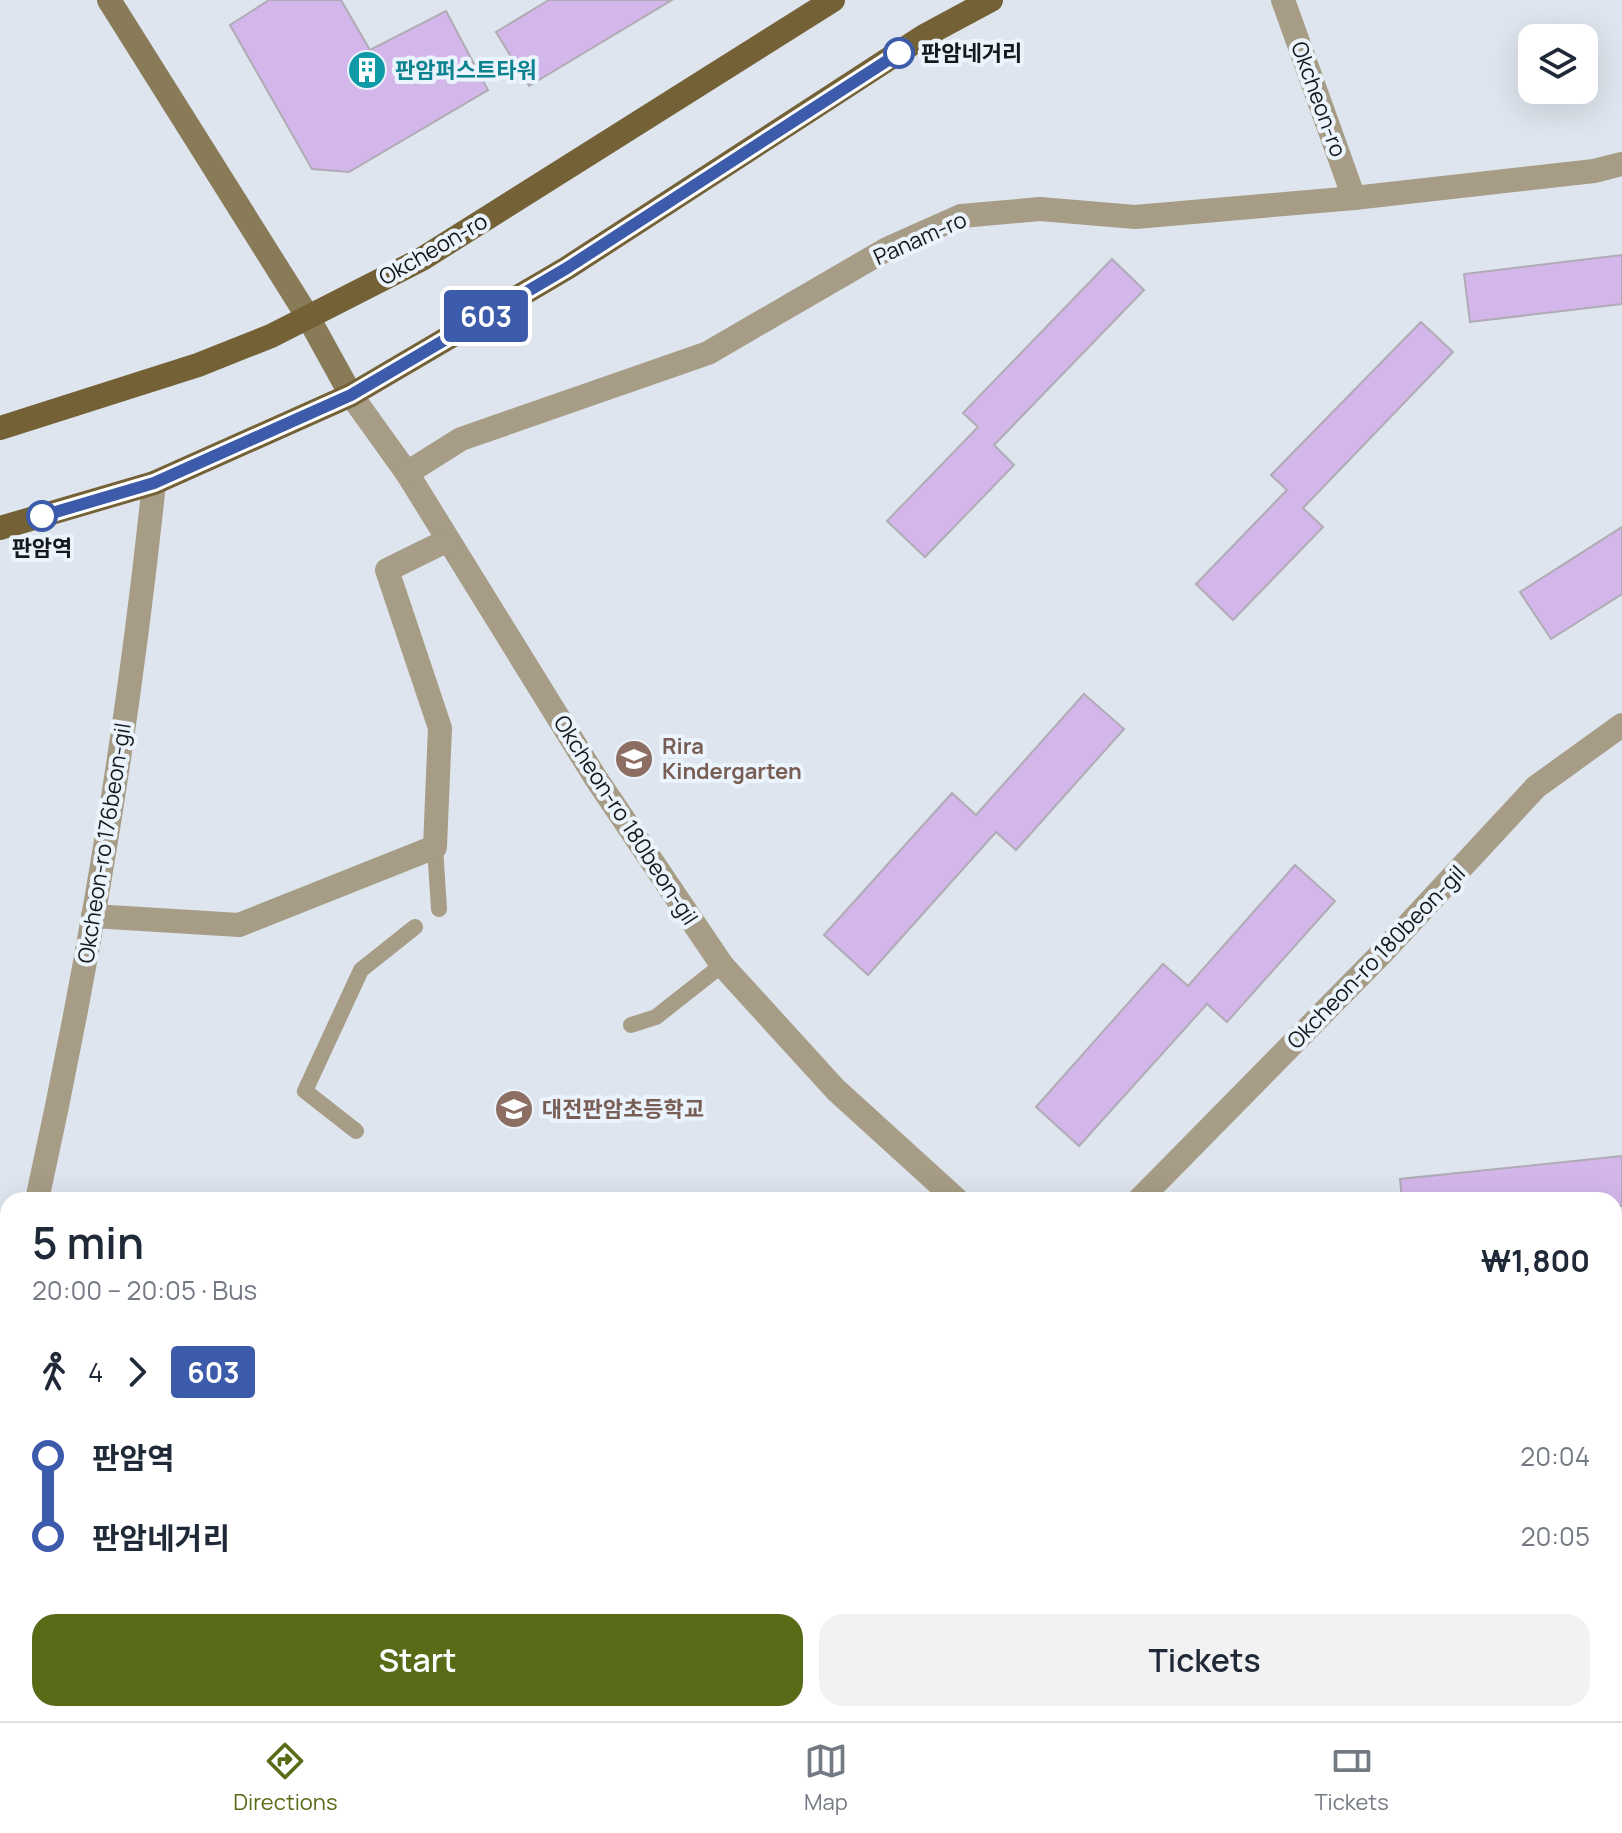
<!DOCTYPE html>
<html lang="en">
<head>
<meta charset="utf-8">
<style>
	:root { --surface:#fff; --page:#f2f2f3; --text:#1f2937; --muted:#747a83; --line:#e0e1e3; --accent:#586b17 }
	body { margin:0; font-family:Manrope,"Noto Sans KR",sans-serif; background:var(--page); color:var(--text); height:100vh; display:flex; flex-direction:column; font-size:30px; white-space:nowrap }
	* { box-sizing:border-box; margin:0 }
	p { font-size:26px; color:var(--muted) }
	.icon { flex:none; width:44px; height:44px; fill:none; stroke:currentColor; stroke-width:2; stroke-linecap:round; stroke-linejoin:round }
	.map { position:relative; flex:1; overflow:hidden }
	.sheet { position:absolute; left:0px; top:1192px; width:1622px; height:530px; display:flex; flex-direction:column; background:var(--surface); border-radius:24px 24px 0 0; box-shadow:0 8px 32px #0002 }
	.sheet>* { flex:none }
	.badge { padding:0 16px; border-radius:6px; font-size:28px; line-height:52px }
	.tools { position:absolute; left:1518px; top:24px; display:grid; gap:16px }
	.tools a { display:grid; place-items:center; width:80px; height:80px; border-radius:16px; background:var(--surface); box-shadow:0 8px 32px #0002; font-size:40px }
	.map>.badge { position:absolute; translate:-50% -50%; box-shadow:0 0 0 4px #fff }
	.legs { display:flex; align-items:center; gap:12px; height:88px; padding:0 32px; font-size:26px }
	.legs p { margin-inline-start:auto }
	.head { display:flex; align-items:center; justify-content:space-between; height:136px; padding:0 32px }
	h1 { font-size:44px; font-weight:600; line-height:60px }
	.cta { display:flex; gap:16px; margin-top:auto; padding:16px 32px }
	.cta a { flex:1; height:92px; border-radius:24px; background:var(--accent); color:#fff; font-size:32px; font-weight:600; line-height:92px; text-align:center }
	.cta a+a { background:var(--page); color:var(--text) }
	ul { padding:0 32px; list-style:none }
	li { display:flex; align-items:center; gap:28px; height:80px; font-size:30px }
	li i { display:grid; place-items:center; width:12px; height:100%; margin:0 10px; background:currentColor }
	li i::after { content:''; width:20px; height:20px; margin:-10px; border:6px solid; border-radius:50%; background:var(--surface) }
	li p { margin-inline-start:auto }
	li:first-child i { background:linear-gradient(#0000 50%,currentColor 0) }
	li:last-child i { background:linear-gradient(currentColor 50%,#0000 0) }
	.dock { display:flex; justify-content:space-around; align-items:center; height:112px; border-top:2px solid var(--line); background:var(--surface); font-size:22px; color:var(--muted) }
	.dock a { display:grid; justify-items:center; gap:4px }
	.dock .selected { color:var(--accent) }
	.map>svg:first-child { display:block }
	.building { fill:#d3b7eb; stroke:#b0abb5; stroke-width:2 }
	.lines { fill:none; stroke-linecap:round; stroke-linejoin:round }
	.lane { stroke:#a79d86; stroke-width:16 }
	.street { stroke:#a79d86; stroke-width:24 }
	.secondary { stroke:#897b58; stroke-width:24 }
	.primary { stroke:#746236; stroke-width:24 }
	.rail { stroke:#787d83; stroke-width:6; stroke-dasharray:10 10; stroke-linecap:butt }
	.line-1-casing { stroke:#fff; stroke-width:18 }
	.line-1 { stroke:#3d5bab; stroke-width:12 }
	.stop-1-dot { fill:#fff; stroke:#3d5bab; stroke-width:4 }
	.labels { text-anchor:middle; stroke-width:8; stroke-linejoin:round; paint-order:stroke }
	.stop-label { font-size:22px; font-weight:bold; fill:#16191c; stroke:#ebf3fc; text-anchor:start }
	.culture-label { font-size:22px; font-weight:bold; fill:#0d838f; stroke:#ebf3fc; text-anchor:start }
	.street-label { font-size:22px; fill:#16191c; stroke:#ebf3fc }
	.education-label { font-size:22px; font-weight:bold; fill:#785e54; stroke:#ebf3fc; text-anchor:start }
</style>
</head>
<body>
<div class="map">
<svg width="1622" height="1721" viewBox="0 0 1622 1721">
	<rect width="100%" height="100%" fill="#dee5ee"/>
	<g class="building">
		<polygon points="269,0 341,0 370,50 446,11 488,90 349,172 312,169 230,25"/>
		<polygon points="549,0 672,0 529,86 496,32"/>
		<polygon points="1622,255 1622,304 1470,322 1464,274"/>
		<polygon points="1112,259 1144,290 994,445 1014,465 925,557 887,521 978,427 963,413"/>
		<polygon points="1421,322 1453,352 1303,508 1323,527 1233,620 1196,584 1287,490 1271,475"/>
		<polygon points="1622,527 1622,594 1551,639 1520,592"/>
		<polygon points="1084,694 1124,729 1016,850 996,832 868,975 824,935 952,793 976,815"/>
		<polygon points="1295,865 1335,901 1227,1022 1207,1004 1079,1146 1036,1107 1163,964 1188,986"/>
		<polygon points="1622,1156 1622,1206 1614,1207 1614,1200 1402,1200 1400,1179"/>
		<polygon points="1614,1421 1622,1421 1622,1471 1614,1472"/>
	</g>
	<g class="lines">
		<g class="lane">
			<polyline points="435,847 439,909"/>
			<polyline points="631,1025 656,1017 722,965"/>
			<polyline points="356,1131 305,1091 361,970 415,927"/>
		</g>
		<g class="street">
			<polyline points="1283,0 1354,198"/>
			<polyline points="351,395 407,473 595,777 722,965 836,1090 957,1200"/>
			<polyline points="407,473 461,439 708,353 887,249 961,216 1040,209 1135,217 1354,198 1594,171 1622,164"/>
			<polyline points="93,916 239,925 435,847 440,728 387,570 448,540"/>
			<path d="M37,1200C89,964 129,724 154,483"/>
			<polyline points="1139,1200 1382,953 1536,787 1622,725"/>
			<polyline points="0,1270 8,1272"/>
			<polyline points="0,1349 8,1320"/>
			<polyline points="0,1647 8,1650"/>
			<polyline points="396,1714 397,1721"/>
		</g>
		<g class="secondary">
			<polyline points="109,0 308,317 351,395"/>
			<polyline points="1614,1652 1622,1649"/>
			<polyline points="1374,1721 1398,1714"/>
		</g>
		<g class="primary">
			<polyline points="0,428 198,365 271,336 422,259 833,0"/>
			<polyline points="0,528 154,483 351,395 567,268 924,36 991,0"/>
		</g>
		<polyline class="rail" points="1607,1721 1622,1717"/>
	</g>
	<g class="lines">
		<g class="line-1-casing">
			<polyline id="line-1" points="42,516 154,483 351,395 567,268 899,53"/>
		</g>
		<use href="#line-1" class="line-1"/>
	</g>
	<defs>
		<g id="building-disc" transform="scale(2)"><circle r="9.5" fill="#0f9aa8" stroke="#ebf3fc"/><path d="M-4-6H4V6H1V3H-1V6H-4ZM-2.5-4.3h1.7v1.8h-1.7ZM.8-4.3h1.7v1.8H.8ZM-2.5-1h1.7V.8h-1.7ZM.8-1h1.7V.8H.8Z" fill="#fff"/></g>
		<g id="school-disc" transform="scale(2)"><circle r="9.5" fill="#8d6e63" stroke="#ebf3fc"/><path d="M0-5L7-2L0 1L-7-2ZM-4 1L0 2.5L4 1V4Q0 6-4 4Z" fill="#fff"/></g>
	</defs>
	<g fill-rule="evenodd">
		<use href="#building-disc" x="367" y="70"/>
		<use href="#school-disc" x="634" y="759"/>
		<use href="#school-disc" x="514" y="1109"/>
	</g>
	<g class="stop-1-dot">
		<circle cx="899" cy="53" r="14"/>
		<circle cx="42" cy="516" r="14"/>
	</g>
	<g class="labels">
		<g class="stop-label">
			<text x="921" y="61">판암네거리</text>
			<text x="42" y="556" text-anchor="middle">판암역</text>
		</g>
		<g class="culture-label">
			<text x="395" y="78">판암퍼스트타워</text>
		</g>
		<g class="street-label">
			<text transform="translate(1319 99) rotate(70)" y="8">Okcheon-ro</text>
			<text transform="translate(920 238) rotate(-24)" y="8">Panam-ro</text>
			<text transform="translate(433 249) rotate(-30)" y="8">Okcheon-ro</text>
			<text transform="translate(626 820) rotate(57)" y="8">Okcheon-ro 180beon-gil</text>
			<text transform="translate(104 843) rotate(-81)" y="8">Okcheon-ro 176beon-gil</text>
			<text transform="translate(1376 957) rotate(-46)" y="8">Okcheon-ro 180beon-gil</text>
		</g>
		<g class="education-label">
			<text x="662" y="754">Rira<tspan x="662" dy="25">Kindergarten</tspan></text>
			<text x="542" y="1117">대전판암초등학교</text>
		</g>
	</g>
</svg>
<div class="tools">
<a><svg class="icon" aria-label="layers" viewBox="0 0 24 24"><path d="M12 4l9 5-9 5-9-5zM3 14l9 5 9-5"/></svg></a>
</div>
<b class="badge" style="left:486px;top:316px;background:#3d5bab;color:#fff">603</b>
<section class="sheet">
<div class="head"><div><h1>5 min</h1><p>20:00 – 20:05 · Bus</p></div><b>₩1,800</b></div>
<div class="legs"><svg class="icon" aria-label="walk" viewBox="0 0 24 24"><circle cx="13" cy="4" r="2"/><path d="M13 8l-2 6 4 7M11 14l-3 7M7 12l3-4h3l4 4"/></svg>4<svg class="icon" aria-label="forward" viewBox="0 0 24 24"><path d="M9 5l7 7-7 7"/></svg><b class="badge" style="background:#3d5bab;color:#fff">603</b></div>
<ul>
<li><i style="color:#3d5bab"></i><b>판암역</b><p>20:04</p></li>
<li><i style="color:#3d5bab"></i><b>판암네거리</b><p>20:05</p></li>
</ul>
<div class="cta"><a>Start</a><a>Tickets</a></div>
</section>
</div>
<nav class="dock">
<a class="selected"><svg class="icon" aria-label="directions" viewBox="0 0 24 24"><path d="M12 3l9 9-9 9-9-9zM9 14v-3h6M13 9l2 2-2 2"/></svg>Directions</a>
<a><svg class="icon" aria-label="map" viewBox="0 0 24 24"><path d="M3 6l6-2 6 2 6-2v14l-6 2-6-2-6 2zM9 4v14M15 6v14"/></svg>Map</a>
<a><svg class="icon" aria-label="tickets" viewBox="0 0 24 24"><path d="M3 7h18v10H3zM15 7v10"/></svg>Tickets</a>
</nav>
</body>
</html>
